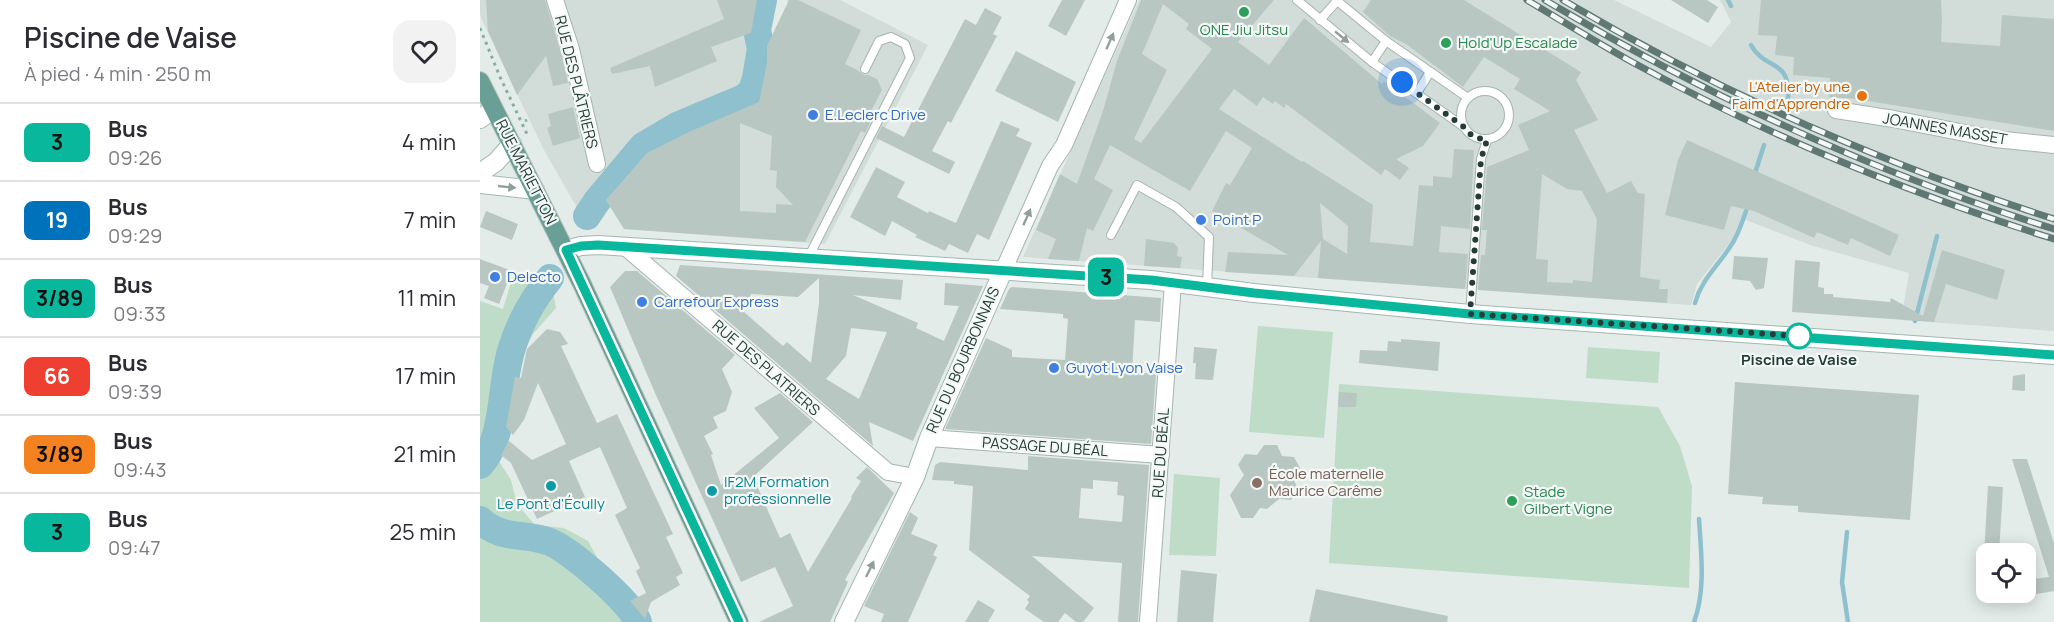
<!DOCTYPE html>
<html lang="fr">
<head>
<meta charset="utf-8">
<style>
	:root { --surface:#fff; --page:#f2f2f3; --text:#2b2b33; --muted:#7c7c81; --line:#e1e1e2 }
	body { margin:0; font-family:Manrope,sans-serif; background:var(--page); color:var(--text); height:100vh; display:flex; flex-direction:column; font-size:22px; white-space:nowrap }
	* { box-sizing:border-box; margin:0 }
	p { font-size:20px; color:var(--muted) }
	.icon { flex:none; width:33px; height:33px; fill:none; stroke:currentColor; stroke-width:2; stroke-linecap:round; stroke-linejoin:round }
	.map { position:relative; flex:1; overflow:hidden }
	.drawer { display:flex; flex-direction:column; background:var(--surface); width:480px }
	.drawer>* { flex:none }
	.badge { padding:0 12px; border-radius:9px; font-size:21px; line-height:39px }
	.buttons { position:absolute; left:1496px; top:543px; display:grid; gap:12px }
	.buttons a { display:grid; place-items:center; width:60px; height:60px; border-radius:12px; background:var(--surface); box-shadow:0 3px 15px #0003; font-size:30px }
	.you { position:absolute; width:30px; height:30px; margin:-15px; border:4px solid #fff; border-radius:50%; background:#1a73e8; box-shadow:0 0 0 9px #1a73e833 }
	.map>.badge { position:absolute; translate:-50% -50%; box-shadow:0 0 0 3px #fff }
	.round { display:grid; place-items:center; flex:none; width:63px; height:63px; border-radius:18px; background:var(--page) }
	.overview { display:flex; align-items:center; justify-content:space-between; height:102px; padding:0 24px }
	h1 { font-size:28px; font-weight:600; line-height:45px }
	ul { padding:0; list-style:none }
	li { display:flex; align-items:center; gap:18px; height:78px; padding:0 24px; border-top:2px solid var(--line) }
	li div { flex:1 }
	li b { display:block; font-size:22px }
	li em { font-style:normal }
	li .badge { min-width:66px; font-weight:700; text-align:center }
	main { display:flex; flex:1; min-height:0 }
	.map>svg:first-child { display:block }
	.built { fill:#d2dcd8 }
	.green { fill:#bedcc8 }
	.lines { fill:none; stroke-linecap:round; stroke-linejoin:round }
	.stream { stroke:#8fc0ce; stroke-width:4.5 }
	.river { stroke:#8fc0ce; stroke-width:28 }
	.building { fill:#b9c7c2; fill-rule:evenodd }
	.lane-casing { stroke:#a6b4b0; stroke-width:10 }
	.street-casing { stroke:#a6b4b0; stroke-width:18 }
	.secondary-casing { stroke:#a2b7b2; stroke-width:20 }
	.primary-casing { stroke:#c2c9c7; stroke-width:20 }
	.path { stroke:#86aea4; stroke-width:3; stroke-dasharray:3 4.5; stroke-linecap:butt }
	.lane { stroke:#fff; stroke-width:8 }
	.street { stroke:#fff; stroke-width:16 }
	.secondary { stroke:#fff; stroke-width:18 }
	.primary { stroke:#6a9f96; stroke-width:18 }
	.rail-casing { stroke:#5f7873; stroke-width:7 }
	.rail { stroke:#f4f9f7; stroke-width:4.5; stroke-dasharray:14; stroke-linecap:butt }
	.oneway { fill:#929e9c }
	.line-casing { stroke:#fff; stroke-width:14 }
	.line { stroke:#08b79c; stroke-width:9 }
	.walk { stroke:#243d38; stroke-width:6; stroke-dasharray:0 10.8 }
	.leisure-dot { fill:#2e9e5b; stroke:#f4f9f7; stroke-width:2 }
	.food-dot { fill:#e8710a; stroke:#f4f9f7; stroke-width:2 }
	.shop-dot { fill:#3f7fe0; stroke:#f4f9f7; stroke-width:2 }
	.stop-dot { fill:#fff; stroke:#08b79c; stroke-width:3 }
	.education-dot { fill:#8d6e63; stroke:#f4f9f7; stroke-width:2 }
	.culture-dot { fill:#0f9aa8; stroke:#f4f9f7; stroke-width:2 }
	.labels { text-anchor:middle; stroke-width:4.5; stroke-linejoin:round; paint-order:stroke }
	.leisure-label { font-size:15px; fill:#27864d; stroke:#f4f9f7; text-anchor:start }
	.street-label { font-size:15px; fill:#243d38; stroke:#f4f9f7 }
	.food-label { font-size:15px; fill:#c56008; stroke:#f4f9f7; text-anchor:end }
	.shop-label { font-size:15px; fill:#366cbe; stroke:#f4f9f7; text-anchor:start }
	.stop-label { font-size:15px; font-weight:bold; fill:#243d38; stroke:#f4f9f7 }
	.education-label { font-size:15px; fill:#785e54; stroke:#f4f9f7; text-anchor:start }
	.culture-label { font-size:15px; fill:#0d838f; stroke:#f4f9f7; text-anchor:start }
</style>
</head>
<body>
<main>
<section class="drawer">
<div class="overview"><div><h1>Piscine de Vaise</h1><p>À pied · 4 min · 250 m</p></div><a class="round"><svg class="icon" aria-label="heart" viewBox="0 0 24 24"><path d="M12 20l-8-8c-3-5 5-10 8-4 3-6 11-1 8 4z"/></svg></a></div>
<ul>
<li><span class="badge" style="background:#08b79c;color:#111">3</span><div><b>Bus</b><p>09:26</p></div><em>4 min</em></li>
<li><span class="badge" style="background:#0072bc;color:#fff">19</span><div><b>Bus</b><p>09:29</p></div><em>7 min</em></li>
<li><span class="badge" style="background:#08b79c;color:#111">3/89</span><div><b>Bus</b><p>09:33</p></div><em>11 min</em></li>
<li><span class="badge" style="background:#ef3f30;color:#fff">66</span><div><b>Bus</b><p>09:39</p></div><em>17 min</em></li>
<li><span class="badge" style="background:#f58220;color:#111">3/89</span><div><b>Bus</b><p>09:43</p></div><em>21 min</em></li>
<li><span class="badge" style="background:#08b79c;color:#111">3</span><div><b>Bus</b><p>09:47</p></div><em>25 min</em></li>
</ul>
</section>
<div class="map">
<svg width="1574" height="622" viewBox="0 0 1574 622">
	<rect width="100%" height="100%" fill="#e3ece9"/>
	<g class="built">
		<polygon points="0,0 277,0 259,95 181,128 157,142 128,174 125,174 100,213 64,150 38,96 2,20 0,14"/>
		<polygon points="307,0 360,0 448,45 345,244 144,229 126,200 167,153 186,141 279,102 287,63 287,46 308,3"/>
		<polygon points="659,0 1134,0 1231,47 1251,22 1240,0 1574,0 1574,331 1421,320 1429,273 1330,245 1261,218 1253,239 1217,284 1211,305 543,257"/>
	</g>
	<g class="green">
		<polygon points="54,277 73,292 76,308 53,334 33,368 17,458 31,480 37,504 55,525 84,528 108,541 125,572 136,607 146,622 0,622 0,301 23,309 32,279"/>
		<polygon points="778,326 853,332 844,438 769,432"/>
		<polygon points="1108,347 1180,352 1178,383 1106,378"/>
		<polygon points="859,384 1178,407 1200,446 1212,486 1209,588 849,563"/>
		<polygon points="694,474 740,478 736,556 689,555"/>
	</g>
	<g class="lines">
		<g class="stream">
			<polyline points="1248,0 1251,6"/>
			<path d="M1271,45C1285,71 1311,58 1308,98"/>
			<polyline points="1276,170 1284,145"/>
			<path d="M1215,303C1221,281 1235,269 1248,250C1257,238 1261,225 1266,211"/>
			<polyline points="1435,321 1457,236"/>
			<polyline points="1367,532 1362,582 1368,622"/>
			<path d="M1214,622C1226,590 1221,552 1219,519"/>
		</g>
		<g class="river">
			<polyline points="107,216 117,201 163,146 197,126 264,98 272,91 276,78 281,49 277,30 283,0"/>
			<path d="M0,465C26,436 20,387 31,351C39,324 52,300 70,278"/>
			<path d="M0,520C23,541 44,532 70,542C90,550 151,602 158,622"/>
		</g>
	</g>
	<g class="building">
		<polygon points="6,0 65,0 81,52 88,83 73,86 66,56 37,95 8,31"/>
		<polygon points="237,0 277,0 271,33 231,47 237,61 175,87 170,66 132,74 130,68 244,19"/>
		<path d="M309,0H318L381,30L365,64L379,71L383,75H388L397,79L402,90L387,119L391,121L385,133L381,131L325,242L144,229L126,200L167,153L211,131L279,102L287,63V46ZM260,123L292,136L290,170L297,171L296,187L313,205L296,204V213L260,211Z"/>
		<polygon points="582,0 605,0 586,36 568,26"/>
		<path d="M661,0H794L758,42L789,65L824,18L902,84L904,81L960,123L943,146L916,159L929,168L920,180L905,169L901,175L806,104L804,108L795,101L793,104L783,97L777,106L754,89L739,109L822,162L823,161L893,205L890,242L933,246L939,185L953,186V176L972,178L974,149L994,150L990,229L961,226L959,252L988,254L985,289L838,278L841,241L814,276L745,272L748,252L808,255L732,211L746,183L750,185L772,148L746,131L710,191L630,145L614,179L633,190L613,231L607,228L599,261L568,259L576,239L556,230L580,174L597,184L623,111L637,61ZM683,4L709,24L706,29L732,49L661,143L654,139L687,70L662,54ZM840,203L868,226L867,254L843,239Z"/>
		<path d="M891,0H984L1101,72L1096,80L1118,120L1094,130L1127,193L1151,181L1158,193L1165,194L1160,277L1180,280L1179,289H1188L1187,303L998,290L1001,255H1005L1007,230H1002L1007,167L1049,150L1038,125L1070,111L1034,89L1040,79L1004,57L983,87L926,44L910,36L883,12ZM1062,174L1087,189L1102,191L1117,219L1112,282L1093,280V283L1067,282L1068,260L1056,259Z"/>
		<polygon points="1191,0 1227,0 1238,7 1228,23"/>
		<polygon points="1281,0 1461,0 1462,20 1461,42 1520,46 1522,15 1574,19 1574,131 1376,99 1349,97 1350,78 1313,75 1314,57 1295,55 1297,36 1278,35"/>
		<polygon points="505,8 522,17 513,34 517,36 471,123 468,121 452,151 475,162 469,174 396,138 402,126 424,137 485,19 496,25"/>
		<polygon points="536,51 596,82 578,122 515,91"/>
		<polygon points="93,107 100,138 73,146 67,128 71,126 68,114"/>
		<polygon points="521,121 540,129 536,136 552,143 509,240 497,234 488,253 469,244 465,251 435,237 437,235 412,221 405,236 370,217 396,167 425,182 417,197 448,213 449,211 476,223"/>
		<polygon points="1207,140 1419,235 1410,256 1371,238 1368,245 1337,232 1334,238 1274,211 1251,206 1244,230 1185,215 1198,160"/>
		<polygon points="6,211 38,224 32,240 0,227"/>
		<polygon points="666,239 694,243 698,248 697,256 702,257 700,268 664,266"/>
		<polygon points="1462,250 1525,270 1517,300 1466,284 1454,322 1312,312 1315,260 1340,262 1338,287 1344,288 1344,294 1353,294 1353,297 1410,302 1411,298 1443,316"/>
		<polygon points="1254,256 1288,258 1284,288 1276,290 1270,281 1252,279"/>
		<polygon points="0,259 32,271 19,304 4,298 9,286 0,283"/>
		<path d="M200,265L423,280L421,300L373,295L438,323L436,328L464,341L479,306L464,305L465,283L503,286L433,441L389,422L393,446L196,276ZM339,278V303L331,363L307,342L303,346L263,311L271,294L318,297ZM371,328L407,332L379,399L346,379L366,356Z"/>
		<polygon points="145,271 157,271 255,355 242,369 252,392 246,411 233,417 238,428 224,436 233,454 231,455 241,485 299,438 274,408 300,393 333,422 273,477 300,538 310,533 328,572 372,498 371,497 381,481 376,478 387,467 414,493 365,580 368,582 350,622 279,622 313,606 295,567 261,582 175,393 130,287"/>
		<polygon points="532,287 681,298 680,322 655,320 652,372 676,374 671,444 465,429 506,338 532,350 532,357 585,360 588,319 583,318 583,314 520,309 529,289"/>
		<polygon points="67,329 80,332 88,344 81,346 117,423 137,414 193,534 186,537 203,573 196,577 200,585 171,602 165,619 150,601 166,593 156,571 160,568 135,515 147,508 120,447 89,461 105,497 57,519 31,463 21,455 29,441 52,460 86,444 58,383 44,420 33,435 26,427 35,377 41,378 47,349"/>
		<polygon points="921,339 960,342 958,371 879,363 880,350 907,351 908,341 921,342"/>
		<polygon points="714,347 737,349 733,380 715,379 716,363 713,363"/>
		<polygon points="1545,374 1545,391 1532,390 1533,376"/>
		<polygon points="1255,382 1439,395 1430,520 1318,512 1318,506 1282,504 1283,497 1248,494"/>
		<polygon points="859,392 877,393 876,407 858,407"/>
		<polygon points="784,445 797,445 802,456 814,457 820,468 813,478 818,489 811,500 799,499 787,509 780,508 773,518 761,518 750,495 764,475 758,465 765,454 777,455"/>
		<path d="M548,456L669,465L658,622H638L642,563L552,556L614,608L603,622H596L585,613L578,622H564L545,609L549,602L547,600L550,596L489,550L493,486L474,484V481L452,480L455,465L460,462L548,470ZM613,480L638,482L637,495L644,496L642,522L599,518L601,488L613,489Z"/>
		<polygon points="1532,459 1547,459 1574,543 1574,591 1545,596 1545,580 1569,577"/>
		<polygon points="1508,486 1523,487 1519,554 1504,554"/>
		<polygon points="430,512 438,518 431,534 458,545 453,555 457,557 428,622 401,622 404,614 384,606"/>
		<polygon points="701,570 737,574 733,622 697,622"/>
		<polygon points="836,589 968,616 967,622 829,622"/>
		<polygon points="498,600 515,610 508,622 485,622"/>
	</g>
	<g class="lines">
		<g class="lane-casing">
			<g id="lane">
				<polyline points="817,0 892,62 984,127"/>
				<polyline points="856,0 906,41 988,98"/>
				<polyline points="840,20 857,1"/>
				<polyline points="892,62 906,41"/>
				<circle cx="1005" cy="115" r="24"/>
				<polyline points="937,93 950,72"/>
				<polyline points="631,235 657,185 696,207 729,237 727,287"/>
				<polyline points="328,258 430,58 425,44 411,37 399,41 385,69"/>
				<polyline points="990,314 1001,159 1007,140"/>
			</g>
		</g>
		<g class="street-casing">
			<g id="street">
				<polyline points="75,0 91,49 117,164"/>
				<polyline points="1356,110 1414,119 1515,139 1574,145"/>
				<polyline points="144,246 408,472 435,477"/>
				<polyline points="523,271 570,166 584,145 648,0"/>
				<polyline points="449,438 681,455"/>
				<polyline points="668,622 693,283"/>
			</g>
		</g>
		<g class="secondary-casing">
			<g id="secondary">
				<polyline points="0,119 13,109"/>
				<polyline points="0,173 16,162 32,144"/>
				<polyline points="0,184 55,190"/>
				<polyline points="86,250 101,246 118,245 671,280 774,293 990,314 1574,355"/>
				<polyline points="364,622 435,477 449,438 523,271"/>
			</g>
		</g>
		<g class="primary-casing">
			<polyline id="primary" points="0,81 102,284 259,622"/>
		</g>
		<g class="path">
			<polyline points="0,28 20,77 47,134"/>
			<polyline points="45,121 47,120"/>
		</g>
		<use href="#lane" class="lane"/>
		<use href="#street" class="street"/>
		<use href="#secondary" class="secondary"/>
		<use href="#primary" class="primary"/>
		<g class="rail-casing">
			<g id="rail">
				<path d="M1047,0C1082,21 1116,42 1152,62C1286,135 1428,193 1574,239"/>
				<path d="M1065,0C1226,96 1395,173 1574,229"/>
				<path d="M1083,0C1238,92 1403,164 1574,219"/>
			</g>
		</g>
		<use href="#rail" class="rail"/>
	</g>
	<defs><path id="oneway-solid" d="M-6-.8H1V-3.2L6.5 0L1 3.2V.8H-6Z" transform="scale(1.5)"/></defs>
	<g class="oneway">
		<use href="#oneway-solid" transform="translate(862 37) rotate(39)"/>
		<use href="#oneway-solid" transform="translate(630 41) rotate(-66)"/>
		<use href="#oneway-solid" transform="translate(27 187) rotate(6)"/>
		<use href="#oneway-solid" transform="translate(547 217) rotate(-66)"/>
		<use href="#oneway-solid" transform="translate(390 569) rotate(-64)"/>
	</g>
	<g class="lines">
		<g class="line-casing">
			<polyline id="line" points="259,622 86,250 101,246 118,245 671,280 774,293 990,314 1574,355"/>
		</g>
		<use href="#line" class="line"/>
		<polyline class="walk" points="922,82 984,127 993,137 1007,140 1001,159 990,314 1319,336"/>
	</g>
	<g class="leisure-dot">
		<circle cx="764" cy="12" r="6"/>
		<circle cx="966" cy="43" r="6"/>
		<circle cx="1032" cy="501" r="6"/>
	</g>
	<circle class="food-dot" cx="1382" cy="96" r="6"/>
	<g class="shop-dot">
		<circle cx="333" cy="115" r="6"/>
		<circle cx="721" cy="220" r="6"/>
		<circle cx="15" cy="277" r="6"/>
		<circle cx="162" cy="302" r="6"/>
		<circle cx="574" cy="368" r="6"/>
	</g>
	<circle class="stop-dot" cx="1319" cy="336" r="12"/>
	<circle class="education-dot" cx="777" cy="483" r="6"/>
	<g class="culture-dot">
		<circle cx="71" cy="486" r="6"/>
		<circle cx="232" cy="491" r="6"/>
	</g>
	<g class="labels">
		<g class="leisure-label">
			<text x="764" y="35" text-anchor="middle">ONE Jiu Jitsu</text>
			<text x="978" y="48">Hold'Up Escalade</text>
			<text x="1044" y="497">Stade<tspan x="1044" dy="17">Gilbert Vigne</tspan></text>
		</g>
		<g class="street-label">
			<text transform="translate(96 82) rotate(76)" y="5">RUE DES PLÂTRIERS</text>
			<text transform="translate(1465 129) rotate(10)" y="5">JOANNES MASSET</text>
			<text transform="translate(46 172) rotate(63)" y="5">RUE MARIETTON</text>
			<text transform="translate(483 360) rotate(-66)" y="5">RUE DU BOURBONNAIS</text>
			<text transform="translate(286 368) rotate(41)" y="5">RUE DES PLATRIERS</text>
			<text transform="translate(565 447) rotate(4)" y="5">PASSAGE DU BÉAL</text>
			<text transform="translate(681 453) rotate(-86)" y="5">RUE DU BÉAL</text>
		</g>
		<g class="food-label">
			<text x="1370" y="92">L'Atelier by une<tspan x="1370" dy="17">Faim d'Apprendre</tspan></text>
		</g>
		<g class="shop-label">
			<text x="345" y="120">E.Leclerc Drive</text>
			<text x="733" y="225">Point P</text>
			<text x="27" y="282">Delecto</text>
			<text x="174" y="307">Carrefour Express</text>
			<text x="586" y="373">Guyot Lyon Vaise</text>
		</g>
		<g class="stop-label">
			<text x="1319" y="365">Piscine de Vaise</text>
		</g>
		<g class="education-label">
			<text x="789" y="479">École maternelle<tspan x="789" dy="17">Maurice Carême</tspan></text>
		</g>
		<g class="culture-label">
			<text x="244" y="487">IF2M Formation<tspan x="244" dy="17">professionnelle</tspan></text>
			<text x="71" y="509" text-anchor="middle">Le Pont d'Écully</text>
		</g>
	</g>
</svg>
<div class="buttons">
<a><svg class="icon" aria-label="locate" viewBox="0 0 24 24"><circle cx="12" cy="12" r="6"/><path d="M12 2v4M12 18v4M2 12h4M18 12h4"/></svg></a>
</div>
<div class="you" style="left:922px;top:82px"></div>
<b class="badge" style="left:626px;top:277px;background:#08b79c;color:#111">3</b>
</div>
</main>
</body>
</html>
